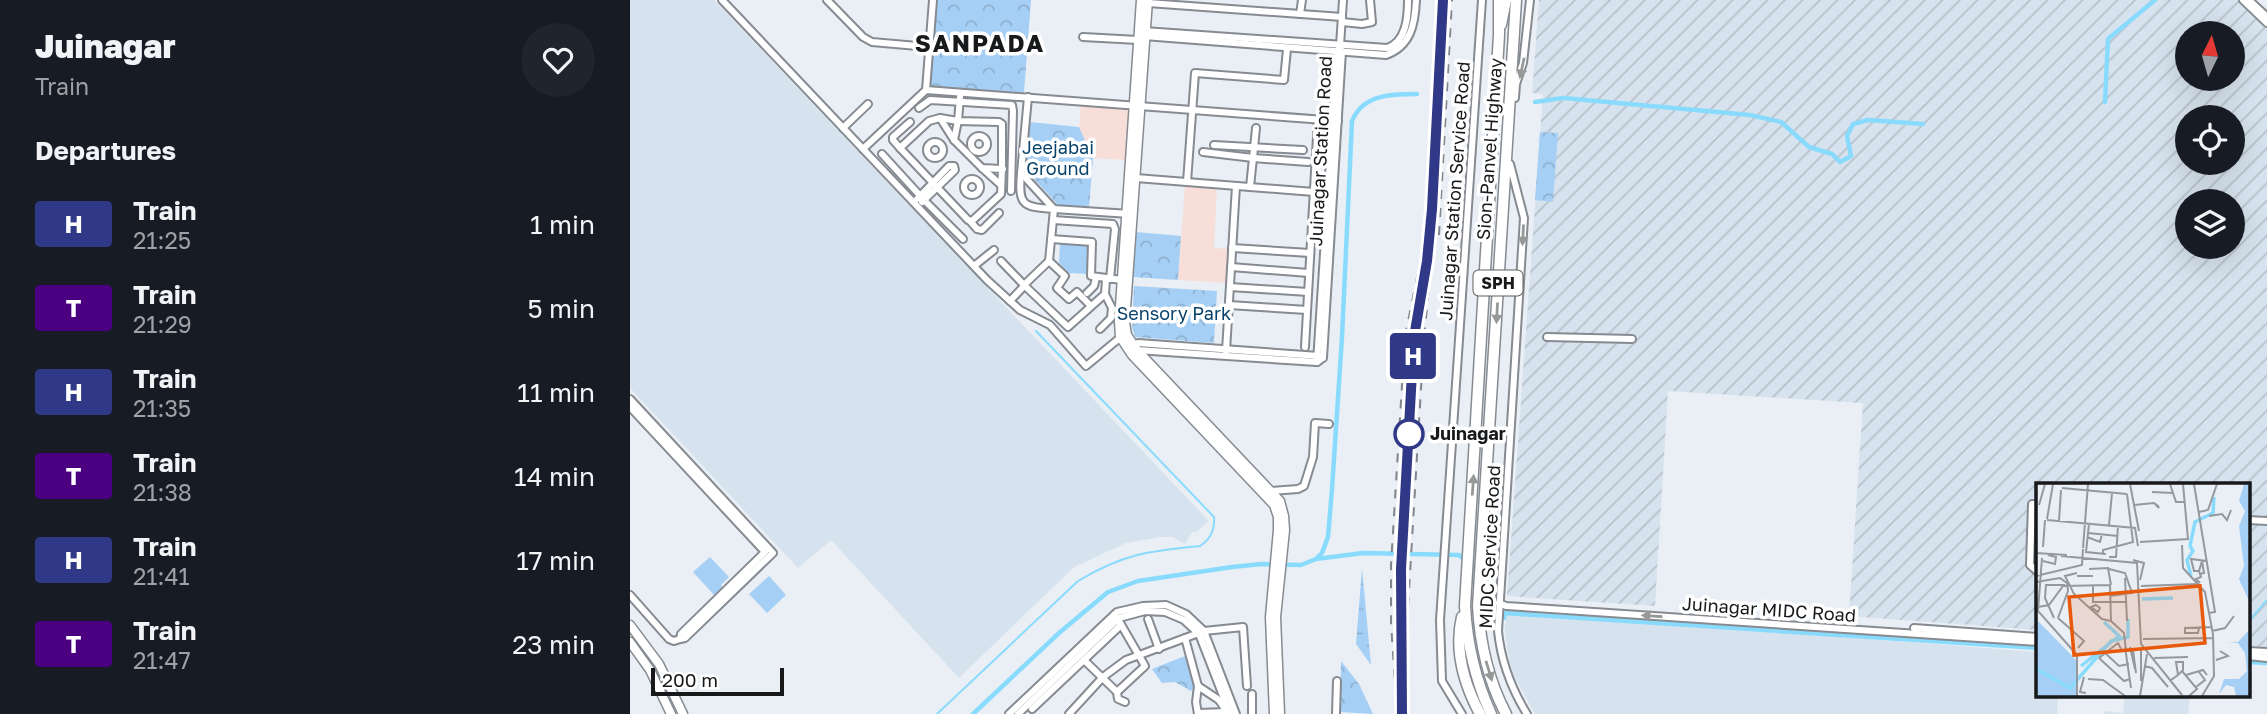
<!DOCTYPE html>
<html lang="en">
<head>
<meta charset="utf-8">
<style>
	:root { --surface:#171b24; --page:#20242c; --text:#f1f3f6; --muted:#9ea1a6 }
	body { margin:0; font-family:"Golos Text",sans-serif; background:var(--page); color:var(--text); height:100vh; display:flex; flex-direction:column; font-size:26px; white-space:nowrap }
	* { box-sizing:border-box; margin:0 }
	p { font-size:23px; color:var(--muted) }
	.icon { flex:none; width:38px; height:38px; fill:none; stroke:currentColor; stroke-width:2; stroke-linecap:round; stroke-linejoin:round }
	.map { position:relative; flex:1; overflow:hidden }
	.side { display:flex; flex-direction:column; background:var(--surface); width:630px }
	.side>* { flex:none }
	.badge { padding:0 14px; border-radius:5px; font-size:24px; line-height:46px }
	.needle { width:46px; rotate:5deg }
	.controls { position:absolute; left:1545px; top:21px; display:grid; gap:14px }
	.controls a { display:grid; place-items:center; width:70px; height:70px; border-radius:50%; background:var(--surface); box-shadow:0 7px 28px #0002; font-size:35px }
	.scale { position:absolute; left:21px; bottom:18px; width:133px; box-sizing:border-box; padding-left:7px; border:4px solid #17191b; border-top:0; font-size:19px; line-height:24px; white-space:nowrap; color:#17191b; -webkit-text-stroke:5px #fff; paint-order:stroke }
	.map>.badge { position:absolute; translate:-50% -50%; box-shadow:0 0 0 4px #fff }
	h2 { padding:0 35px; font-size:26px; line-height:63px }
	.round { display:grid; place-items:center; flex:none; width:74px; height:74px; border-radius:37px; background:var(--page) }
	.headline { display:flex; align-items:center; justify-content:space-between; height:119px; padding:0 35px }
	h1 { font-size:33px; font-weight:800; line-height:52px }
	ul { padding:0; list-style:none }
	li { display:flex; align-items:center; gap:21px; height:84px; padding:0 35px }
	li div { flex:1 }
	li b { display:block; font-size:26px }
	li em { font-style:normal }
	li .badge { min-width:77px; font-weight:700; text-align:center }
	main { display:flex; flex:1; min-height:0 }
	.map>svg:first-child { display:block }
	.built { fill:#d6e2ed }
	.industrial { fill:url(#industrial-furrows); fill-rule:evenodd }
	.education { fill:#f8ded9 }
	.green { fill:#a6cff5 }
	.forest { fill:url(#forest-crowns) }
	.wetland { fill:url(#wetland-marsh) }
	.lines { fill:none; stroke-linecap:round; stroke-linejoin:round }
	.stream { stroke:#89dbfe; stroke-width:2 }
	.canal { stroke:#89dbfe; stroke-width:4.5 }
	.minor-casing { stroke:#868b91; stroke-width:10 }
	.major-casing { stroke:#868b91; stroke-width:11 }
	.highway-casing { stroke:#868b91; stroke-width:13 }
	.minor { stroke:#fff; stroke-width:6 }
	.major { stroke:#fff; stroke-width:8 }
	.highway { stroke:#fff; stroke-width:10 }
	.rail { stroke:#82868a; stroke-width:2; stroke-dasharray:9 9; stroke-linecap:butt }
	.oneway { fill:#979898 }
	.line-casing { stroke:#fff; stroke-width:16 }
	.line { stroke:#303888; stroke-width:10 }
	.stop-dot { fill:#fff; stroke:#303888; stroke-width:3.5 }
	.labels { text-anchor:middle; stroke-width:7; stroke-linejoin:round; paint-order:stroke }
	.shield { fill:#fff; stroke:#5d5e5f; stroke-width:2 }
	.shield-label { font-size:16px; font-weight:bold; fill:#17191b }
	.park-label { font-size:18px; fill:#07426a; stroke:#fff }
	.street-label { font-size:18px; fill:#17191b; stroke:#fff }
	.stop-label { font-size:18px; font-weight:bold; fill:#17191b; stroke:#fff; text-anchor:start }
	.district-label { font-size:24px; font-weight:bold; letter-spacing:2px; fill:#17191b; stroke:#fff }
	.inset-river { fill:none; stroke:#89dbfe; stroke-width:3.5 }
	.inset-road { fill:none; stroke:#95999e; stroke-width:2 }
	.view { fill:#e8590c; fill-opacity:0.15; stroke:#e8590c; stroke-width:3.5 }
	.inset-edge { fill:none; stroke:#17191b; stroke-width:3.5 }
</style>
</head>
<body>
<main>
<section class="side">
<div class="headline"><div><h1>Juinagar</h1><p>Train</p></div><a class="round"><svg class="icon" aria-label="heart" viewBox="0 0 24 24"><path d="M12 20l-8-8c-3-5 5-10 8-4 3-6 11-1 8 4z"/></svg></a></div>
<h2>Departures</h2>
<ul>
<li><span class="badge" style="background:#303888;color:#fff">H</span><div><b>Train</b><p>21:25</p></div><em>1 min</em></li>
<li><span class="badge" style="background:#4b0082;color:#fff">T</span><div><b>Train</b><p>21:29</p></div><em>5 min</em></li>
<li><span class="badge" style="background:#303888;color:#fff">H</span><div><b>Train</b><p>21:35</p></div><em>11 min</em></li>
<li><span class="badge" style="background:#4b0082;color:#fff">T</span><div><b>Train</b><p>21:38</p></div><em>14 min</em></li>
<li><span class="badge" style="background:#303888;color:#fff">H</span><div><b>Train</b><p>21:41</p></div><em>17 min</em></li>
<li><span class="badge" style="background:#4b0082;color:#fff">T</span><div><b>Train</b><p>21:47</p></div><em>23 min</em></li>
</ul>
</section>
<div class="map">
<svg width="1637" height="714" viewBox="0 0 1637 714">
	<defs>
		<pattern id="industrial-furrows" width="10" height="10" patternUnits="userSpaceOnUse" patternTransform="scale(1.75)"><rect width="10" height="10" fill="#d6e2ed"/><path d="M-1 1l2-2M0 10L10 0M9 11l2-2" fill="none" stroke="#b7c1cb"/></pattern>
		<pattern id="forest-crowns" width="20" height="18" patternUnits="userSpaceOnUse" patternTransform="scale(1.75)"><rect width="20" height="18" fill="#a6cff5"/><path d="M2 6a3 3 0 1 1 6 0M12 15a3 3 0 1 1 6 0" fill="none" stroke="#8eb1d1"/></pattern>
		<pattern id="wetland-marsh" width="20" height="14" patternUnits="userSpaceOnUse" patternTransform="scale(1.75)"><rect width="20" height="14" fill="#a6cff5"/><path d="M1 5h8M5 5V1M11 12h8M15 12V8" fill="none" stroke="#8eb1d1"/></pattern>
	</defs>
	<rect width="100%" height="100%" fill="#e9eff5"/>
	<g class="built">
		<polygon points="0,0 84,0 579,521 566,532 562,532 555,544 543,537 529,537 496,543 444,567 329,678 201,540 168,568 0,388"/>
		<polygon points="876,611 1408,652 1408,695 1428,695 1427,714 905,714 885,678 879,661 875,632"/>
		<polygon points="1495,695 1560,695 1558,714 1474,714 1474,711 1493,713"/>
	</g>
	<path class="industrial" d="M909,0H1609L1637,27V647L1618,646V485H1408V630L1219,616L1233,403L1038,391L1025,606L877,596L913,94L902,93ZM1558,33H1603V79H1558ZM1558,117H1603V163H1558ZM1558,201H1603V247H1558Z"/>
	<g class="education">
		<polygon points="451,104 499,107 496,160 463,158 449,127"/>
		<polygon points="555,186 587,188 584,248 599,249 597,283 548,280"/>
	</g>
	<g class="green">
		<polygon points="430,243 459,245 457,274 439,273 429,263"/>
		<polygon points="80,557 99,577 91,585 93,589 85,596 63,572"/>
		<polygon points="139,576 156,595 137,613 119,594"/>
	</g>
	<g class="forest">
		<polygon points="306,0 401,0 394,93 300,86"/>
		<polygon points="400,122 449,127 463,158 459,207 428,205 396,170"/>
		<polygon points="910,132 928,133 923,202 905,200"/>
		<polygon points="506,232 551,236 548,280 503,277"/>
		<polygon points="504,286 587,291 584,343 505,337 502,327"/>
		<polygon points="555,656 565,686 561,691 545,682 532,683 522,669"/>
		<polygon points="711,661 729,684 743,714 710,712"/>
	</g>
	<polygon class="wetland" points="732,568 741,665 726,644"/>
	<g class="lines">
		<g class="stream">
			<polyline points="1618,622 1637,600"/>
			<path d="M307,714L448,581C493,554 518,551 570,546C581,539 585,530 584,517L406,331"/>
		</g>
		<g class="canal">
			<polyline points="905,102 933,98 1120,115 1151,122 1179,147 1202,154 1210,162 1221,156 1217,136 1223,124 1238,120 1293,124"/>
			<polyline points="1475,102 1478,39 1525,0"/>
			<polyline points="686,559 733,553 829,555 862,584 860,617 874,618 875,613 1408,648"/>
			<polyline points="1618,662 1637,663"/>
			<path d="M343,714L429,633L478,592L508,581L602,567L632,564L671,565L686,559L692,553L698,537L702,489L712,337L722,121C733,94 762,94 787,94"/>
		</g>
		<g class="minor-casing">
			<g id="minor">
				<polyline points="92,0 357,280 390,310 420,325 456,366 492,336"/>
				<polyline points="197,0 233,37 242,42 299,47"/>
				<polyline points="303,0 296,90 708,121"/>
				<polyline points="1613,0 1637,23"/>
				<polyline points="1619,0 1637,17"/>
				<polyline points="518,3 712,17"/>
				<polyline points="670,14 672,0"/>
				<polyline points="712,22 732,24 742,22 740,0"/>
				<path d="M514,31L757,48C776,42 778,18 778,0"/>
				<path d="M514,36L756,55C781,46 785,24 786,0"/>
				<polyline points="453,37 508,40"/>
				<polyline points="330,97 328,121 369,122 372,124 372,169 373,169"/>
				<polyline points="398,97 391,173 424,209 500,214"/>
				<polyline points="885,98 886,84 893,63 900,0"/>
				<polyline points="289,108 300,100 382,105 383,111 381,191"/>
				<polygon points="310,118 328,121 324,140 352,168 372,169 371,194 342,221 338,220 270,148 299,121"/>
				<polyline points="310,118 324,140"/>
				<polyline points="213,128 238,104"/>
				<polyline points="626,128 623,158 678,162"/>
				<circle cx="349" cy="144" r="8"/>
				<circle cx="305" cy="150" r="8"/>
				<polyline points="584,145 673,150"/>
				<polyline points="270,148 263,140 263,137 280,122"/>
				<polyline points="233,149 296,90"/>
				<polyline points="573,152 623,158 620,187"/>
				<polyline points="252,154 294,200 333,239"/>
				<path d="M880,164L894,218L868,631C871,661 881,688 897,714"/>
				<polyline points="352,168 371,185"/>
				<path d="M391,173C388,206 393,207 424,209L419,261L394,285L438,327L475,294L476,279"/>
				<polyline points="506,178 684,192"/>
				<circle cx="342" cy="187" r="8"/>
				<polyline points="557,182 565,73 654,80 657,49"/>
				<polyline points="287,199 319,166 324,166 325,170 292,202"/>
				<polyline points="423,220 483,224 485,229 480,279"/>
				<polyline points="340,221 347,229 352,230 369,213"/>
				<polyline points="421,239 462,242 461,276 492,280"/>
				<polyline points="602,248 680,253"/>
				<polyline points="371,261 394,285"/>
				<polyline points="419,261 435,276 427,288 439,299 447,292 461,306"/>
				<polyline points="344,266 364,250"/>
				<polyline points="601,267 679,273"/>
				<polyline points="600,287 678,292"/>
				<polyline points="457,293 464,286 466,278"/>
				<polyline points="380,301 395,285"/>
				<polyline points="599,305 677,310"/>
				<polyline points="470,329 481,318 482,308 475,294"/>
				<polyline points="917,337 1002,339"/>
				<polyline points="502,346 508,343 689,356"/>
				<polyline points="675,347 688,119"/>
				<polyline points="506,350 687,362 690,360"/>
				<polyline points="596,351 606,186"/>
				<polyline points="693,358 712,51"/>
				<polyline points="687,362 707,53 710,46 713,0"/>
				<polyline points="0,399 143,553 55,638 50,639 51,634 135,552 0,407"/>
				<polyline points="641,491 668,489 674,486 683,457 685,423 699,424"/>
				<polyline points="1408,504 1402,504 1400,565 1408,572"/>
				<polyline points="1618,520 1637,521"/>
				<polyline points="0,595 39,639 44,641 50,639"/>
				<polyline points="869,603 876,606 1408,642"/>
				<polyline points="518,619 529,649"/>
				<polyline points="1284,628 1408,637"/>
				<polyline points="555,638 568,686 566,702 568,714"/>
				<polyline points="1618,651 1637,652"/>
				<polyline points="1618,656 1637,658"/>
				<polyline points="454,660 487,692 488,699 495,702"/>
				<polyline points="568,686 589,700 595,709"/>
				<polyline points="487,692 515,666 489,621"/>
				<polyline points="622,694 622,714"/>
				<polyline points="402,709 491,625"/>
				<polyline points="568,713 597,712"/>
				<polyline points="379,714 487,612 513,606 536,605 556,614 574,631 606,714"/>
				<polyline points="388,714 489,618 515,611 535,612 554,620 569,634 600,714"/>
				<polyline points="439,714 473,677 496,660 574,631 613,627 617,686"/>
				<polyline points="706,714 707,681"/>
				<polyline points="832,714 812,681 810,620 852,0"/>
			</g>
		</g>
		<g class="major-casing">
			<g id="major">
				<polyline points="511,0 489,321 490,337 502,355 644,505 648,517 648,530 640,617 644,714"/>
				<polyline points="518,0 495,322 497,335 507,350 650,501 654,516 655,530 646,617 650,714"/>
				<polyline points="872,25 877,0"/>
				<polyline points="0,625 29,664 53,714"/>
				<polyline points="0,642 20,670 41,714"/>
			</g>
		</g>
		<g class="highway-casing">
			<g id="highway">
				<path d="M832,617C824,651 834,684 850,714"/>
				<path d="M861,714C845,679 837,644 835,606L869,35V0"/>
				<path d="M876,714C858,680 850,644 848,606L886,0"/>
			</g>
		</g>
		<use href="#minor" class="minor"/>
		<use href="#major" class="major"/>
		<use href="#highway" class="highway"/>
		<g class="rail">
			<polyline points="809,235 822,0"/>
			<polyline points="767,714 761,623 761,565 775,336 790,263 798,209 810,0"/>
			<polyline points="777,714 777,624 794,338 805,225"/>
		</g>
	</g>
	<defs><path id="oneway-solid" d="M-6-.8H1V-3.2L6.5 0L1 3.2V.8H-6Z" transform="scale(1.75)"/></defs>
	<g class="oneway">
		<use href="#oneway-solid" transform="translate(892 68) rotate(102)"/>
		<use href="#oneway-solid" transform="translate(893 235) rotate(93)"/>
		<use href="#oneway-solid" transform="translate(867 313) rotate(93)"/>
		<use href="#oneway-solid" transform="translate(843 485) rotate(-86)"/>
		<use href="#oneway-solid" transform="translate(1022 616) rotate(-176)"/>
		<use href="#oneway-solid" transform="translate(859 671) rotate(73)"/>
	</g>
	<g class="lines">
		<g class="line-casing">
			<polyline id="line" points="772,714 771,569 784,337 797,261 802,209 813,0"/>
		</g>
		<use href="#line" class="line"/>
	</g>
	<circle class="stop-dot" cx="779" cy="434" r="14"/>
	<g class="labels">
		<rect class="shield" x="843.5" y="270.5" width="49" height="25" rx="5"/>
		<g class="shield-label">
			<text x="868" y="289">SPH</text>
		</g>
		<g class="park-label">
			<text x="428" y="154">Jeejabai<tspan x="428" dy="21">Ground</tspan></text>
			<text x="544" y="320">Sensory Park</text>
		</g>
		<g class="street-label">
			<text transform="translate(860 149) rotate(-86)" y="6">Sion-Panvel Highway</text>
			<text transform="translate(691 151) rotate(-87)" y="6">Juinagar Station Road</text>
			<text transform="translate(825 191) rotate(-86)" y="6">Juinagar Station Service Road</text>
			<text transform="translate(860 547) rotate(-87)" y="6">MIDC Service Road</text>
			<text transform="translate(1139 610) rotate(4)" y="6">Juinagar MIDC Road</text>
		</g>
		<g class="stop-label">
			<text x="800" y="440">Juinagar</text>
		</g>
		<g class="district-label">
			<text x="350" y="52">SANPADA</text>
		</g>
	</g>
	<g transform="translate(1406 483)">
		<rect width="214" height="214" fill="#e9eff5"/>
		<path d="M208,1H213V118L203,96L208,83L203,43L209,28L203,18ZM213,147V213H200L198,204L190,202L183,211L188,196H203L211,188L209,170L202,160L192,159H202Z" fill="#a6cff5"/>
		<path d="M0,136L42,179L40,213H0Z" fill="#a6cff5"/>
		<path class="inset-river" d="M155,93L151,77L157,68L154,63L159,39L177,30L178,14M106,116L137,115M45,183L83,153L68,139M0,186L34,205L75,158L92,154V136"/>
		<path class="inset-road" d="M94,1L103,48M134,1L140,19H149M158,1L179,129L173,130M26,5L91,11M116,9L137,10M3,22L9,1M98,22L118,20L122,23L123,25L119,21M163,29L172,27L181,1M173,33L186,31L191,37L195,27M11,36L17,1M11,37L99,45L102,63M23,38L25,7M53,41L50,69L70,71M73,42L76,10M52,50L82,53M51,54L64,59L66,51M104,59L152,56L147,1M146,62L147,85L169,109L177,151L178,193L166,213M7,64L9,37M47,65L52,1M0,70L31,72M67,71V67L97,59L91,11M25,73L101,80L105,161L146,212M73,74H80L82,43M6,75L2,128L41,172V213M97,77L108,80L104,97M7,78L19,81L20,74L12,72M53,86L72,85L75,102M73,86L89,90L96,110L74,113M163,88L166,78L168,90L164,91M41,90L29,93L38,111L66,136L75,138M0,93L46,82L47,66M57,93H41H57M89,95L91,138M0,99L24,95L31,100L32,108L22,135M164,100L160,96L165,94L163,88H158L155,76L171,78M57,103V119H90M105,103L161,101M60,122L64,125L62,129L55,124ZM2,124L13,122L27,103L74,102L75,138L88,150L90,168M18,135L9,115L10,102H29M22,135L48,158L42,165M163,145L162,150H149V145L176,144M176,148L189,145L198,133M107,156L178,155M89,164L95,205M94,164L99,186M68,169L83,183L93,181M63,175L82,160L86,168L97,167L100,190M63,175L88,198L94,196M118,175L152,174M180,177L192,173L184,168M108,183L116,185L132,204M146,188L161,206L153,213M150,192L167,187L171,192M48,194L44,209L50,210M52,196L67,197L89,213M135,197L142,192L147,187V179H140L142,192M105,198V167M160,204L169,197L163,189M104,213L111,171"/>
		<path class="view" d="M164,103L169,160L38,172L33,114Z"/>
		<rect width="214" height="214" class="inset-edge"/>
	</g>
</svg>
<div class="controls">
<a><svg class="needle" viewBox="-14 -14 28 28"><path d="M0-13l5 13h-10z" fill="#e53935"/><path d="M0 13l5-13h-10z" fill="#9ea1a6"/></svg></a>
<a><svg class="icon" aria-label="locate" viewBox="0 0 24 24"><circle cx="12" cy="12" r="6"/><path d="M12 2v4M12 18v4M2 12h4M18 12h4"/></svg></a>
<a><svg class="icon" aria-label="layers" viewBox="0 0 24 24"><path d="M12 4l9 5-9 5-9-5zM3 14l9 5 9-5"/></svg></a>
</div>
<div class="scale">200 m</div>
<b class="badge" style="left:783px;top:356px;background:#303888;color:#fff">H</b>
</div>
</main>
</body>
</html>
